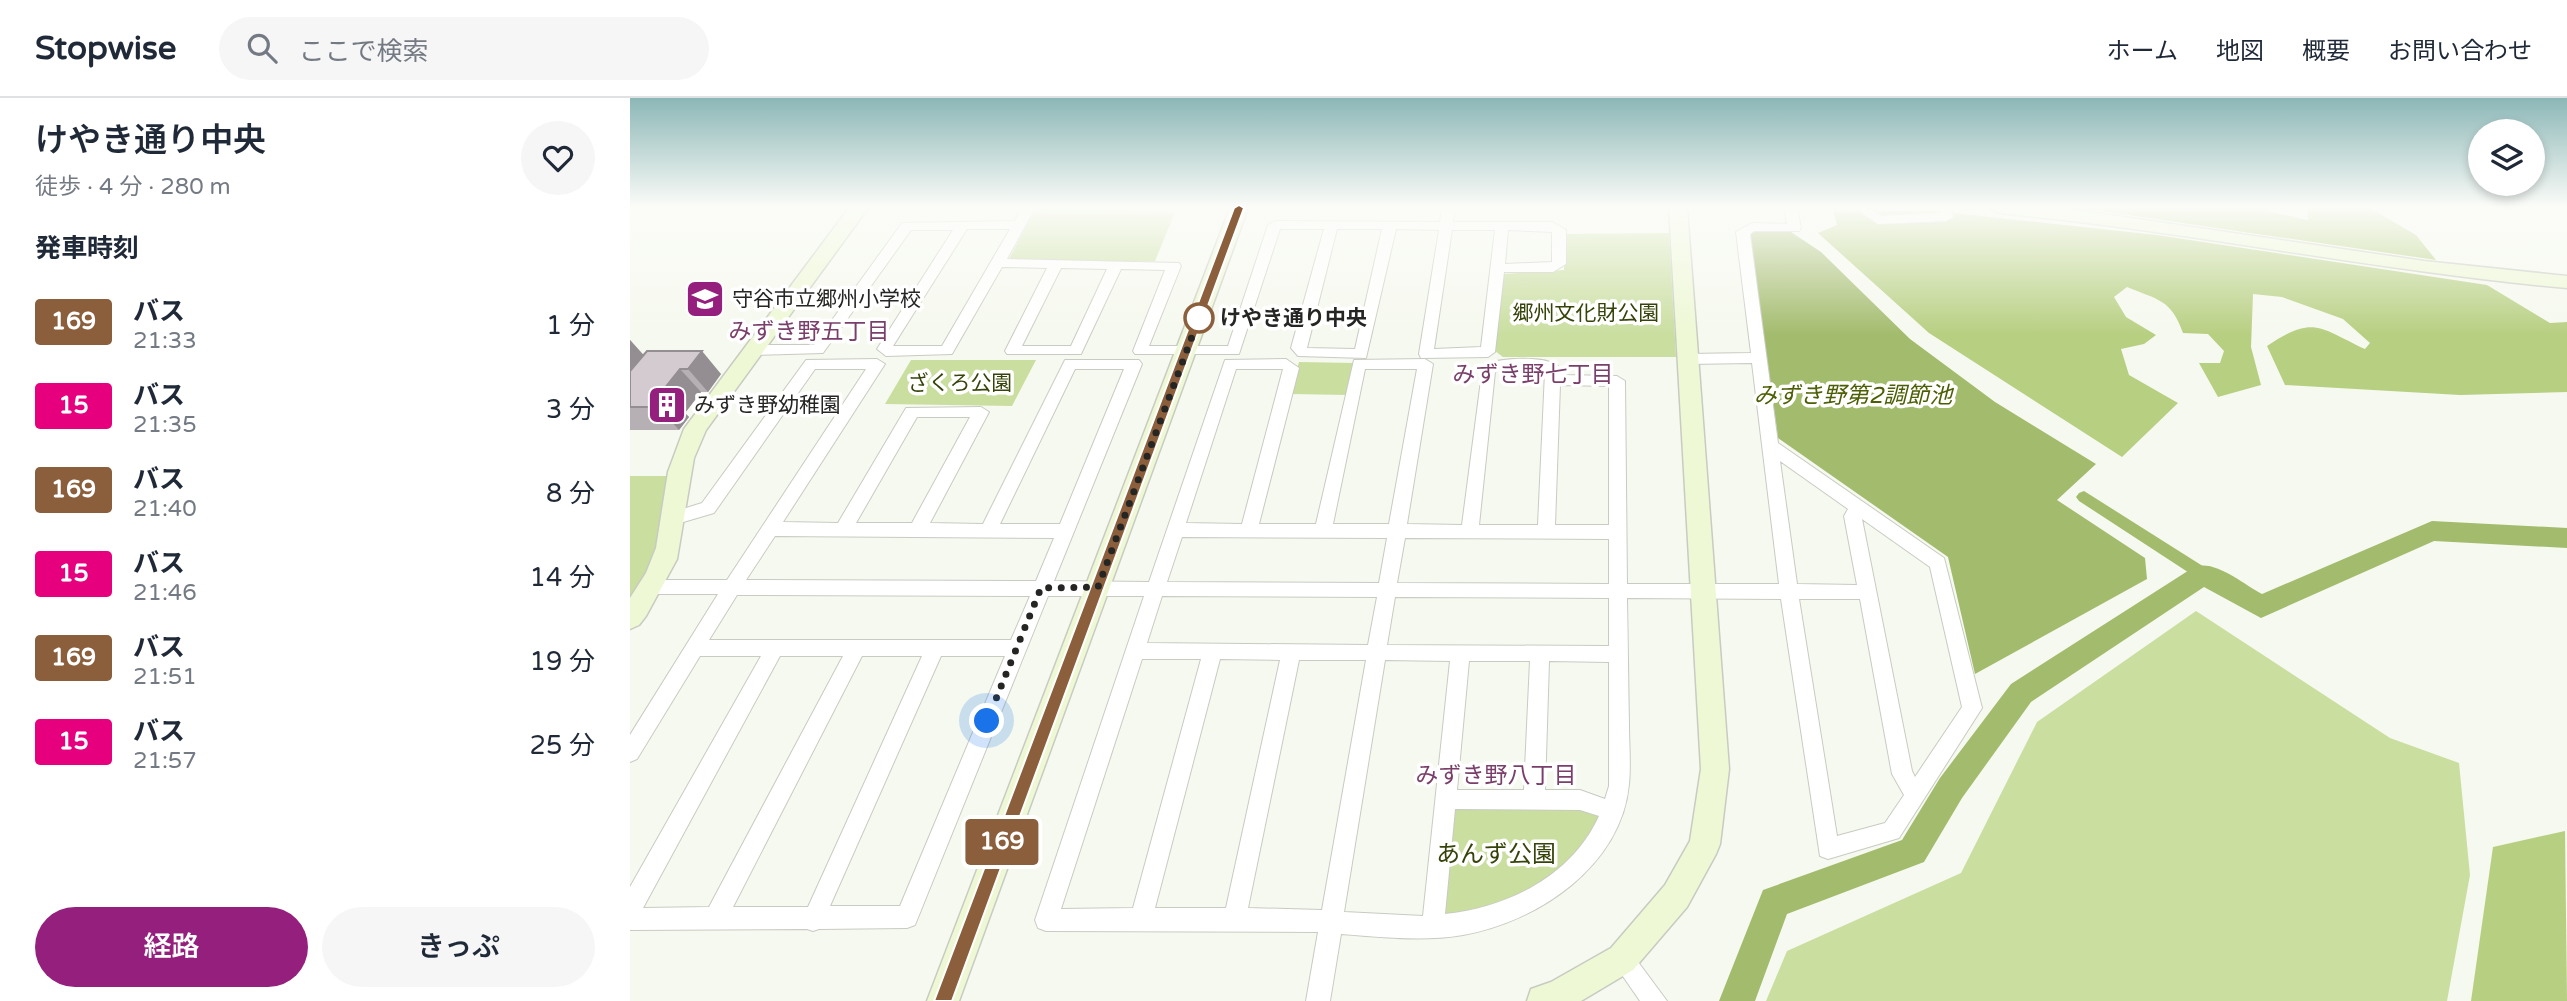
<!DOCTYPE html>
<html lang="ja">
<head>
<meta charset="utf-8">
<style>
	:root { --surface:#fff; --page:#f6f6f7; --text:#1f2937; --muted:#747a83; --line:#e0e1e3; --accent:#941f7d }
	body { margin:0; font-family:"Varela Round","Noto Sans JP",sans-serif; background:var(--page); color:var(--text); height:100vh; display:flex; flex-direction:column; font-size:26px; white-space:nowrap }
	* { box-sizing:border-box; margin:0 }
	p { font-size:23px; color:var(--muted) }
	.icon { flex:none; width:38px; height:38px; fill:none; stroke:currentColor; stroke-width:2; stroke-linecap:round; stroke-linejoin:round }
	.map { position:relative; flex:1; overflow:hidden }
	.details { display:flex; flex-direction:column; background:var(--surface); width:630px }
	.details>* { flex:none }
	.badge { padding:0 14px; border-radius:5px; font-size:24px; line-height:46px }
	.controls { position:absolute; left:1838px; top:21px; display:grid; gap:14px }
	.controls a { display:grid; place-items:center; width:77px; height:77px; border-radius:50%; background:var(--surface); box-shadow:0 4px 10px #0003; font-size:35px }
	.you { position:absolute; width:35px; height:35px; margin:-18px; border:5px solid #fff; border-radius:50%; background:#1a73e8; box-shadow:0 0 0 10px #1a73e833 }
	.map>.badge { position:absolute; translate:-50% -50%; box-shadow:0 0 0 4px #fff }
	h2 { padding:0 35px; font-size:26px; line-height:63px }
	.round { display:grid; place-items:center; flex:none; width:74px; height:74px; border-radius:37px; background:var(--page) }
	.overview { display:flex; align-items:center; justify-content:space-between; height:119px; padding:0 35px }
	h1 { font-size:33px; font-weight:600; line-height:52px }
	.primary-button { display:flex; gap:14px; margin-top:auto; padding:14px 35px }
	.primary-button a { flex:1; height:80px; border-radius:42px; background:var(--accent); color:#fff; font-size:28px; font-weight:600; line-height:80px; text-align:center }
	.primary-button a+a { background:var(--page); color:var(--text) }
	ul { padding:0; list-style:none }
	li { display:flex; align-items:center; gap:21px; height:84px; padding:0 35px }
	li div { flex:1 }
	li b { display:block; font-size:26px }
	li em { font-style:normal }
	li .badge { min-width:77px; font-weight:700; text-align:center }
	header { display:flex; align-items:center; gap:42px; box-sizing:border-box; height:98px; padding:0 35px; background:var(--surface); border-bottom:2px solid var(--line) }
	header strong { font-size:33px }
	nav { display:flex; gap:38px; margin-inline-start:auto; font-size:24px }
	.search { width:490px; height:63px; background:var(--page); display:flex; align-items:center; gap:18px; box-sizing:border-box; padding:0 24px; border-radius:38px; color:var(--muted); font-size:26px }
	main { display:flex; flex:1; min-height:0 }
	.map>svg:first-child { display:block }
	.green { fill:#cadea0 }
	.forest { fill:#b7cf81 }
	.water { fill:#a3bb6d }
	.lines { fill:none; stroke-linecap:round; stroke-linejoin:round }
	.canal { fill:#a3bb6d; fill-rule:evenodd }
	.river { fill:#a3bb6d; fill-rule:evenodd }
	.street-casing { stroke:#c8cbc2; stroke-width:2 }
	.secondary-casing { stroke:#c8cbc2; stroke-width:3 }
	.street { fill:#fff; fill-rule:evenodd }
	.secondary { fill:#eef8d5; fill-rule:evenodd }
	.wall { fill:#b6afb4 }
	.shaded-wall { fill:#948e92 }
	.building { fill:#d4cbd1; stroke:#948e92; stroke-width:2 }
	.line { fill:#8b5e3c; stroke:#fff; stroke-width:2 }
	.walk { stroke:#252623; stroke-width:7; stroke-dasharray:0 12.6 }
	.stop-dot { fill:#fff; stroke:#8b5e3c; stroke-width:3.5 }
	.labels { text-anchor:middle; stroke-width:7; stroke-linejoin:round; paint-order:stroke }
	.poi-label { font-size:21px; fill:#252623; stroke:#fff; text-anchor:start }
	.park-label { font-size:21px; fill:#36440a; stroke:#fff }
	.stop-label { font-size:21px; font-weight:bold; fill:#252623; stroke:#fff; text-anchor:start }
	.neighbourhood-label { font-size:23px; fill:#793f6a; stroke:#fff }
	.water-label { font-size:23px; font-style:italic; fill:#4c5f04; stroke:#fff }
	.near-park-label { font-size:24px; fill:#36440a; stroke:#fff }
</style>
</head>
<body>
<header>
<strong>Stopwise</strong>
<div class="search"><svg class="icon" aria-label="search" viewBox="0 0 24 24"><circle cx="10" cy="10" r="6"/><path d="M15 15l6 6"/></svg>ここで検索</div>
<nav><a>ホーム</a><a>地図</a><a>概要</a><a>お問い合わせ</a></nav>
</header>
<main>
<section class="details">
<div class="overview"><div><h1>けやき通り中央</h1><p>徒歩 · 4 分 · 280 m</p></div><a class="round"><svg class="icon" aria-label="heart" viewBox="0 0 24 24"><path d="M12 20l-8-8c-3-5 5-10 8-4 3-6 11-1 8 4z"/></svg></a></div>
<h2>発車時刻</h2>
<ul>
<li><span class="badge" style="background:#8b5e3c;color:#fff">169</span><div><b>バス</b><p>21:33</p></div><em>1 分</em></li>
<li><span class="badge" style="background:#e6007e;color:#fff">15</span><div><b>バス</b><p>21:35</p></div><em>3 分</em></li>
<li><span class="badge" style="background:#8b5e3c;color:#fff">169</span><div><b>バス</b><p>21:40</p></div><em>8 分</em></li>
<li><span class="badge" style="background:#e6007e;color:#fff">15</span><div><b>バス</b><p>21:46</p></div><em>14 分</em></li>
<li><span class="badge" style="background:#8b5e3c;color:#fff">169</span><div><b>バス</b><p>21:51</p></div><em>19 分</em></li>
<li><span class="badge" style="background:#e6007e;color:#fff">15</span><div><b>バス</b><p>21:57</p></div><em>25 分</em></li>
</ul>
<div class="primary-button"><a>経路</a><a>きっぷ</a></div>
</section>
<div class="map">
<svg width="1937" height="903" viewBox="0 0 1937 903">
	<rect width="100%" height="100%" fill="#f6f9ef"/>
	<g class="green">
		<polygon points="413,111 545,114 525,163 378,163 403,115"/>
		<polygon points="1039,135 1046,259 873,259 865,253 873,176 934,172 934,136"/>
		<polygon points="281,262 406,262 382,308 255,306"/>
		<polygon points="669,264 724,265 718,297 660,296"/>
		<polygon points="0,378 38,378 26,456 0,506"/>
		<polygon points="1566,513 1760,640 1829,665 1840,777 1817,903 1136,903 1157,853 1331,775 1407,624"/>
		<path d="M950,708L970,716C932,787 893,803 817,820L812,812L820,710Z"/>
	</g>
	<g class="forest">
		<polygon points="1450,110 1637,110 1638,113 1678,122 1677,110 1740,110 1786,137 1806,162"/>
		<path d="M1203,113H1306L1527,137L1857,187L1920,225L1937,224V294L1830,297L1655,287L1637,248C1684,216 1690,230 1735,251L1740,245L1713,221L1652,199L1623,196L1621,249L1631,287L1588,299L1569,265H1590L1594,253L1578,236L1553,235C1541,201 1528,202 1497,189L1484,199L1496,219L1526,237L1514,246L1491,251L1499,277L1548,305L1492,359L1299,235L1188,135L1207,127Z"/>
		<polygon points="1935,733 1937,903 1841,903 1863,749"/>
	</g>
	<polygon class="water" points="1125,133 1161,134 1191,154 1280,241 1365,304 1466,366 1427,402 1515,460 1517,481 1345,576 1318,459 1148,340 1120,137"/>
	<g class="lines">
		<polygon class="canal" points="1454,393 1579,472 1581,476 1579,480 1567,480 1449,403 1446,399 1449,395"/>
		<path class="river" d="M1802,423L1937,430V450L1804,443L1631,520L1574,489L1401,604L1332,700L1294,764L1157,816L1125,903H1089L1133,792L1272,742L1310,680L1381,586L1564,469C1585,461 1613,486 1632,496Z"/>
		<g class="street-casing">
			<g id="street">
				<path d="M392,110H405L377,161L549,165L551,168L519,248H598L638,127L645,123L810,124L812,110H825L823,124H922L936,132V166L923,174H874L865,254L858,259L791,260L789,256L809,132L766,131L736,260L668,258L661,250L694,131H650L609,256H505L503,253L535,172L491,171L451,256H377L375,253L417,170L372,169L322,256L256,258L247,251L323,132H281L193,255L122,257L115,252L122,247H184L272,125L385,123ZM337,131H380L312,248H263ZM707,131H752L725,251L677,250ZM822,132H865L851,249L804,251ZM878,132L922,134V164L875,166ZM431,170L477,171L441,248H392Z"/>
				<path d="M1154,110H1167L1171,130L1169,133H1124L1120,136L1148,345L1314,460L1352,610L1269,740L1198,761L1190,758L1151,501L997,500C998,543 998,584 999,627C999,647 1001,667 999,686C992,768 907,824 833,837C793,844 751,839 711,836L700,903H676L688,834L416,833L408,830L405,822L514,498H418L285,827L277,830L189,831L183,833L177,831L0,832V789L131,558H70L7,661L0,664V637L88,496H22L16,494L13,489L16,484L22,482H97L236,271H185L84,415L43,427L34,421L37,416L72,405L176,262L247,261L255,266L153,424L208,425L276,310L351,309L359,314L300,425L353,426L435,262H509L512,266L424,483L519,484L595,262L656,261L669,270L629,426H686L724,262L795,261L803,266L777,426L832,427L853,267C869,260 914,257 928,268L930,277L987,278L995,283L997,486H1149L1122,265L1058,266L1051,261L1058,256L1121,255L1106,134L1122,125L1157,126ZM445,271H494L430,426H370ZM606,271H653L612,426L556,425ZM735,271H787L759,426H703ZM869,272L915,274L908,427H849L865,274ZM930,287L979,288V427H925ZM287,319H340L282,425H226ZM1150,363L1218,411L1214,418L1227,487L1167,486ZM1232,421L1300,469L1332,609L1285,679L1282,673ZM145,438L424,440L406,483L116,482ZM552,439L757,440L749,485L537,484ZM775,440L979,441V486L767,485ZM107,497L400,498L381,542H79ZM532,498L747,499L738,547L517,545ZM765,499L979,500V548L757,547ZM1169,501H1230L1262,676L1274,697L1255,725L1207,738ZM150,558H213L79,809L13,810ZM232,558H292L178,809H103ZM311,558H375L270,808H200ZM512,561H571L503,810L431,811ZM590,561L650,562L596,810H525ZM669,562H736L692,812L618,810ZM755,562L820,563L793,818L714,814ZM839,563H900L894,692H827ZM919,563L979,564V688L975,701L950,692H915ZM825,711L950,712L969,718C942,778 877,810 815,816Z"/>
				<polygon points="1225,110 1240,110 1251,118 1309,115 1308,110 1321,110 1323,119 1316,123 1248,126"/>
				<polygon points="992,850 1000,853 1037,903 1010,903 981,861 984,853"/>
			</g>
		</g>
		<g class="secondary-casing">
			<g id="secondary">
				<polygon points="219,110 238,110 76,332 64,360 47,461 16,518 9,527 0,531 0,500 16,475 26,450 38,374 54,331"/>
				<polygon points="600,110 618,110 329,903 297,903"/>
				<polygon points="1039,110 1057,110 1099,671 1090,746 1086,756 1057,809 1003,872 951,903 897,903 901,891 921,884 981,850 1035,787 1060,743 1071,671"/>
				<path d="M1359,110L1439,111L1794,163L1937,178V190C1746,173 1559,133 1368,115Z"/>
			</g>
		</g>
		<use href="#street" class="street"/>
		<use href="#secondary" class="secondary"/>
	</g>
	<polygon class="wall" points="0,242 13,257 91,276 78,294 71,294 55,315 59,319 49,332 0,332"/>
	<g class="shaded-wall">
		<polygon points="0,242 20,264 0,288"/>
		<polygon points="72,253 91,276 78,294 58,271"/>
		<polygon points="50,271 71,294 55,315 59,319 49,332 28,309 30,296"/>
	</g>
	<polygon class="building" points="17,253 72,253 58,271 50,271 30,296 38,296 28,309 0,309 0,273"/>
	<linearGradient id="sky" x2="0" y2="1"><stop stop-color="#8cb7b7"/><stop offset="0.46" stop-color="#fbfcf8"/><stop offset="1" stop-color="#fbfcf8" stop-opacity="0"/></linearGradient>
	<rect width="1937" height="237" fill="url(#sky)"/>
	<polygon class="line" points="609,107 614,110 322,903 304,903 604,110"/>
	<g class="lines">
		<polyline class="walk" points="357,623 411,490 468,489 569,220"/>
	</g>
	<defs>
		<g id="school-square" transform="scale(2.0125)"><rect x="-9" y="-9" width="18" height="18" rx="4" fill="#941f7d" stroke="#fff"/><path d="M0-5L7-2L0 1L-7-2ZM-4 1L0 2.5L4 1V4Q0 6-4 4Z" fill="#fff"/></g>
		<g id="building-square" transform="scale(2.0125)"><rect x="-9" y="-9" width="18" height="18" rx="4" fill="#941f7d" stroke="#fff"/><path d="M-4-6H4V6H1V3H-1V6H-4ZM-2.5-4.3h1.7v1.8h-1.7ZM.8-4.3h1.7v1.8H.8ZM-2.5-1h1.7V.8h-1.7ZM.8-1h1.7V.8H.8Z" fill="#fff"/></g>
	</defs>
	<g fill-rule="evenodd">
		<use href="#school-square" x="75" y="201"/>
		<use href="#building-square" x="37" y="307"/>
	</g>
	<circle class="stop-dot" cx="569" cy="220" r="14"/>
	<g class="labels">
		<g class="poi-label">
			<text x="102" y="208">守谷市立郷州小学校</text>
			<text x="64" y="314">みずき野幼稚園</text>
		</g>
		<g class="park-label">
			<text x="956" y="222">郷州文化財公園</text>
			<text x="330" y="292">ざくろ公園</text>
		</g>
		<g class="stop-label">
			<text x="590" y="227">けやき通り中央</text>
		</g>
		<g class="neighbourhood-label">
			<text x="179" y="241">みずき野五丁目</text>
			<text x="903" y="284">みずき野七丁目</text>
			<text x="866" y="685">みずき野八丁目</text>
		</g>
		<g class="water-label">
			<text x="1223" y="305">みずき野第2調節池</text>
		</g>
		<g class="near-park-label">
			<text x="866" y="764">あんず公園</text>
		</g>
	</g>
</svg>
<div class="controls">
<a><svg class="icon" aria-label="layers" viewBox="0 0 24 24"><path d="M12 4l9 5-9 5-9-5zM3 14l9 5 9-5"/></svg></a>
</div>
<div class="you" style="left:357px;top:623px"></div>
<b class="badge" style="left:372px;top:744px;background:#8b5e3c;color:#fff">169</b>
</div>
</main>
</body>
</html>
